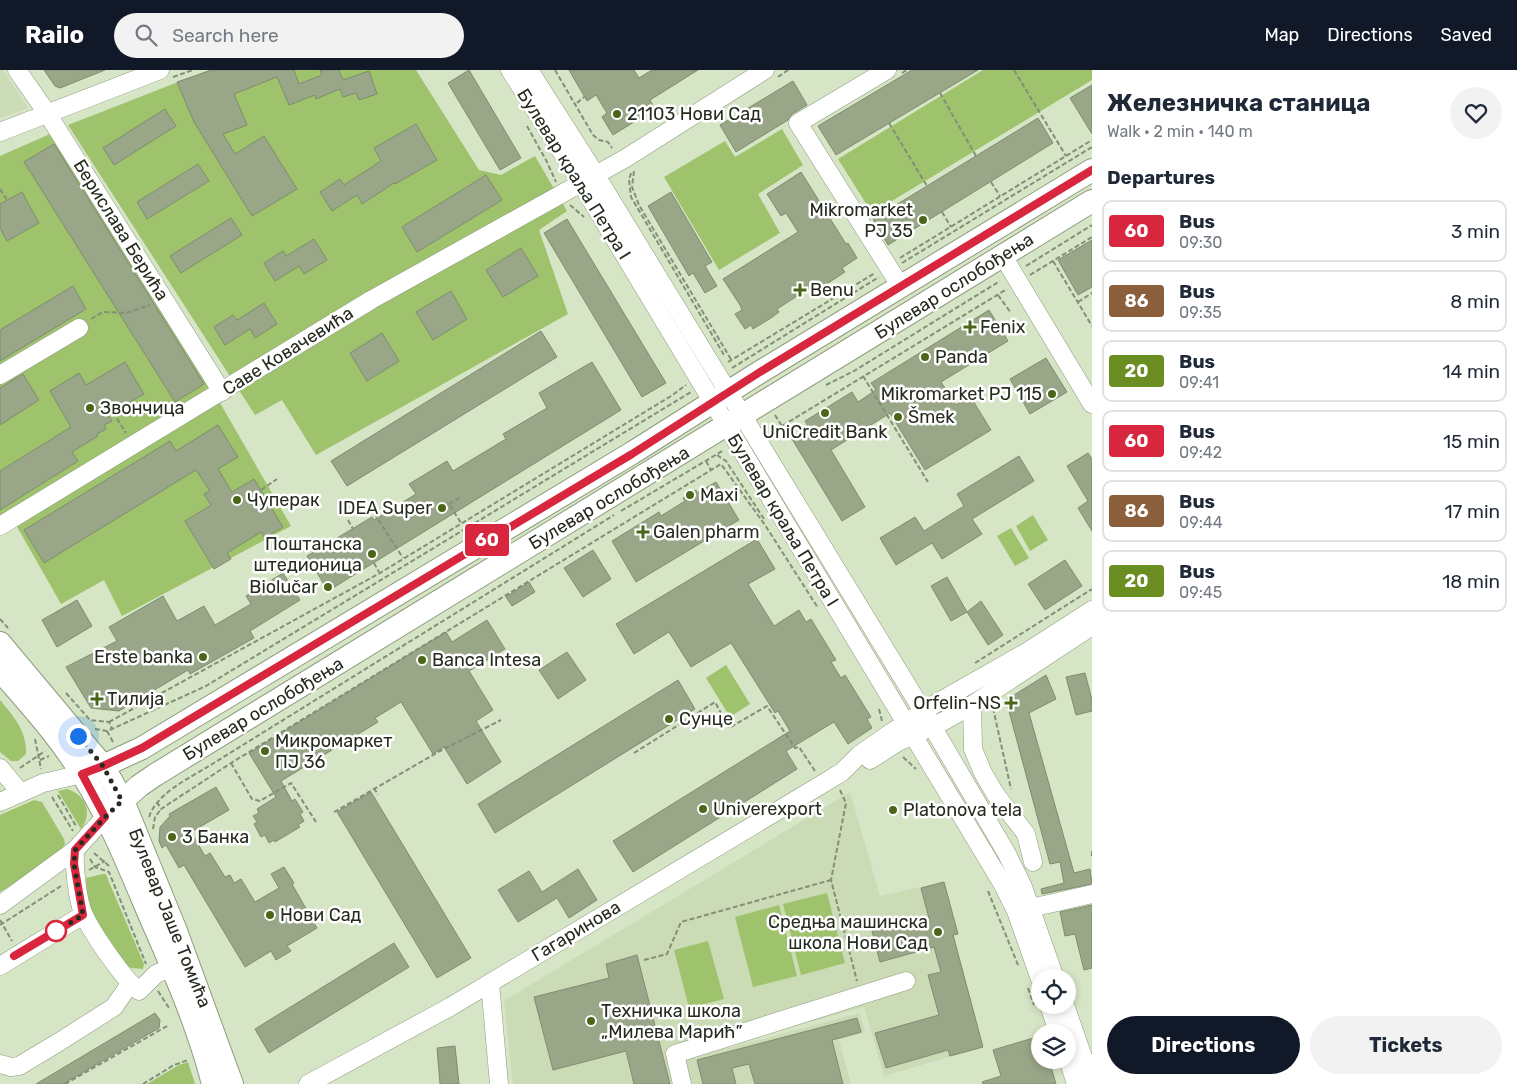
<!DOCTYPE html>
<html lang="en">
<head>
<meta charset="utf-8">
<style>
	:root { --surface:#fff; --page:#f2f2f3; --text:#1f2937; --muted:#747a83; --line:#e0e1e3; --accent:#111827 }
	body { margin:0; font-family:Rubik,sans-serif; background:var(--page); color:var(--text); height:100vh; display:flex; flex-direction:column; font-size:19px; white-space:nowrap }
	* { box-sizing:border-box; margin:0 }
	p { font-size:16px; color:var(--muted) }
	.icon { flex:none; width:28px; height:28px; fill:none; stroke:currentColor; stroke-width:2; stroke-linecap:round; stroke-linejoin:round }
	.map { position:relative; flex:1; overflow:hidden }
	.side { display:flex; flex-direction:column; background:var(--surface); width:425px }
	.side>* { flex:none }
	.badge { padding:0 10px; border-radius:4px; font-size:18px; line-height:32px }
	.buttons { position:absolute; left:1031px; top:899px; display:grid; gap:10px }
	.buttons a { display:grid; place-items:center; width:45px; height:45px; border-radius:50%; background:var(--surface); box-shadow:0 2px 8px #0003; font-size:25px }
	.you { position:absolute; width:25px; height:25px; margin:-12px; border:4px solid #fff; border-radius:50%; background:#1a73e8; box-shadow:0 0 0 8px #1a73e833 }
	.map>.badge { position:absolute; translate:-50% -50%; box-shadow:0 0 0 2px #fff }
	h2 { padding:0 15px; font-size:19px; line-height:45px }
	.round { display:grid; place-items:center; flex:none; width:52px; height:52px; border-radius:26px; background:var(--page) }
	.head { display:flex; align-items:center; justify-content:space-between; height:85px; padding:0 15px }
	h1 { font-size:24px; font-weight:700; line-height:38px }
	.cta { display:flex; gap:10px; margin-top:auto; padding:10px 15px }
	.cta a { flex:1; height:58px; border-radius:30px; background:var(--accent); color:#fff; font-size:20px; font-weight:700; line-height:58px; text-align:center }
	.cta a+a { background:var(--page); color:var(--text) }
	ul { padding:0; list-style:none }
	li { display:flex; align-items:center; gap:15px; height:62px; margin:0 10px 8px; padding:0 5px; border:2px solid var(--line); border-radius:10px }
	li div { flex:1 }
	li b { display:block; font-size:19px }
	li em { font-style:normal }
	li .badge { min-width:55px; font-weight:700; text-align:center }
	header { display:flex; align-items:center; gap:30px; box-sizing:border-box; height:70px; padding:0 25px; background:var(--accent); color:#fff }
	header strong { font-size:24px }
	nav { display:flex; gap:28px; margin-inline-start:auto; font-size:18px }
	.search { width:350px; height:45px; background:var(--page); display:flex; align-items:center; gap:12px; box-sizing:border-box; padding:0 18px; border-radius:28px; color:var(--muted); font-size:19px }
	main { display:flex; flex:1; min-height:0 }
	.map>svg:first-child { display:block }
	.built { fill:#cadbb5 }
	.green { fill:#9fc26d }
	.building { fill:#99a688; stroke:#7f8c6e }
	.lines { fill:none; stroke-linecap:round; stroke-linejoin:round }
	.minor-casing { stroke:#8d9b7d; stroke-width:19 }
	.major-casing { stroke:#8d9b7d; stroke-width:24 }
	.path { stroke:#848f78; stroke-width:2; stroke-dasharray:5 2.5; stroke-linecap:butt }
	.minor { stroke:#fff; stroke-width:18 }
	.major { stroke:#fff; stroke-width:22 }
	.line-casing { stroke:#fff; stroke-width:11 }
	.line { stroke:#d7263d; stroke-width:8 }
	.walk { stroke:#262b1f; stroke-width:5; stroke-dasharray:0 9 }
	.poi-dot { fill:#4a6618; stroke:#fff; stroke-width:2 }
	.stop-dot { fill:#fff; stroke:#d7263d; stroke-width:2.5 }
	.labels { text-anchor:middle; stroke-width:5; stroke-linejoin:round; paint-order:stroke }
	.poi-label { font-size:18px; fill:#262b1f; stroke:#fff; text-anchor:start }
	.street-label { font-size:18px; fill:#262b1f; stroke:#fff }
</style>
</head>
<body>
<header>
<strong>Railo</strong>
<div class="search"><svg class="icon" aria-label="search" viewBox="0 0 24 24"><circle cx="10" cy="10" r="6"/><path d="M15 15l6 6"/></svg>Search here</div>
<nav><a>Map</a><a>Directions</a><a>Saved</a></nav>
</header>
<main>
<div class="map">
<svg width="1092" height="1014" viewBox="0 0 1092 1014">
	<rect width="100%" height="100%" fill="#d6e5c5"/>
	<g class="built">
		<polygon points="0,0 3,0 28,38 0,48"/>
		<polygon points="850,722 880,826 944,812 958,864 954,865 983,977 884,1006 864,937 673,990 679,1014 513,1014 504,931"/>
		<polygon points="860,943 865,963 839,970 851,1014 686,1014 680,991"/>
	</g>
	<g class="green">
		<polygon points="209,0 416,0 479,100 501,105 535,86 567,141 539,160 568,244 316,385 282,330 255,345 68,55"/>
		<polygon points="983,0 1092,0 1092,10 872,143 838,89"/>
		<polygon points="782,59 803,95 758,124 780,163 719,200 664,107 725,71 735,87"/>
		<polygon points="50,64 213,322 0,447 0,86"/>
		<polygon points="220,333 291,456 122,546 104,510 61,534 16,455"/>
		<polygon points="1033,445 1048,470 1030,481 1016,456"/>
		<polygon points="1011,458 1029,488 1015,496 997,466"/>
		<polygon points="726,595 750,634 730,647 706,608"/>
		<path d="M0,630C14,647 27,661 26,684L18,691H11L0,682Z"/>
		<path d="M67,719C86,725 93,743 81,759L58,721Z"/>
		<path d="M34,730L42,732L64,769L65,774L62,779C42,794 22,810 0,822V745Z"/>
		<polygon points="103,804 106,804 109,812 144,894 143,899 131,898 122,892 90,839 87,829 86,808"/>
		<polygon points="827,823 845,893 801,905 783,834"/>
		<polygon points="779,835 797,906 753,917 735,847"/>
		<polygon points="708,871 724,929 689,938 674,880"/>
		<polygon points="188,992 195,1014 147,1014 179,995"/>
	</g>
	<g class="building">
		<polygon points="44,0 105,0 60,18 55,16"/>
		<polygon points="212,0 294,0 299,14 322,5 320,0 339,0 343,10 369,1 377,24 359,30 356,23 343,27 340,19 316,29 315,25 289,35 277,7 234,24 247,55 223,64 235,84 264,66 297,119 252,146 194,52 177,12"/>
		<polygon points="469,0 521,88 500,100 448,13"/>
		<polygon points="569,0 634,0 639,8 652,0 698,0 650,30 655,39 613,65 602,47 607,43 596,25 587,31"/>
		<polygon points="912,0 978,0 836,85 818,56"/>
		<polygon points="793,11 807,35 792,44 788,50 736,82 720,55"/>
		<polygon points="1092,15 1092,64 1070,28"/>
		<polygon points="165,39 176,56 114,95 103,78"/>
		<polygon points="1038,48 1053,73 888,175 873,149"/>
		<polygon points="416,54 437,90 395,114 394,113 362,134 357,125 332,141 320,122 340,109 344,115 381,91 374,78"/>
		<polygon points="54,74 204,314 175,332 24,92"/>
		<polygon points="198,94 209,111 147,149 137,132"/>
		<polygon points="801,102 846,174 848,173 857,188 842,198 845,202 819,219 816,214 777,239 779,242 771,248 753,259 751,255 745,259 735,244 742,240 740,235 723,209 798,162 786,143 781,146 767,124"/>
		<polygon points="486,105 502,130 417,182 402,157"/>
		<polygon points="22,122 39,153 7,171 0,158 0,134"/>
		<polygon points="671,122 712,192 705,196 717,216 705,223 693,203 689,206 648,136"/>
		<polygon points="231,148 242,165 181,203 170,186"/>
		<polygon points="567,149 666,313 642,327 544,163"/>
		<polygon points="314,169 327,190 304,204 299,196 275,211 264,193 283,181 286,186"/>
		<polygon points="1092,170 1092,217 1078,225 1058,190"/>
		<polygon points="521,178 538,206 503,227 486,200"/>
		<polygon points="73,216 86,239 0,291 0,260"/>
		<polygon points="451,221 467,249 433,270 416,242"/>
		<polygon points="264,233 277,254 255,268 250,259 225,275 214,257 233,245 237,250"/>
		<polygon points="989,240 1008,271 941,312 956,335 970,326 991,360 925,400 890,343 831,380 865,437 842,451 792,369 809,358 805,351 852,322 858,332 876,320 871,313"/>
		<polygon points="541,261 557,287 347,416 331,391"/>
		<polygon points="382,263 399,291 367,311 350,283"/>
		<polygon points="1046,288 1067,322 1030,344 1010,309"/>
		<polygon points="125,292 144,324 108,345 112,351 104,355 106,359 97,364 98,366 72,382 78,391 0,440 0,401 71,357 50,321 79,303 86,315"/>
		<polygon points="592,292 621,340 328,521 307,486 372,447 374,450 416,424 409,414 447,391 453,401 506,369 503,364 547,338 539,323"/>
		<polygon points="23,304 39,330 0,355 0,318"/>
		<polygon points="218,355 238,387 218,399 232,422 254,409 283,457 265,468 261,462 227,483 231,489 214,499 185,451 211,435 204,424 210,421 196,400 44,493 24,460 170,371 176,381"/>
		<polygon points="1088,383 1092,389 1092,461 1078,438 1088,431 1067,396"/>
		<polygon points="1019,386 1034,411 972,449 982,464 942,489 932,473 896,495 880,468 915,447 924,461 964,436 957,424"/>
		<polygon points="716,412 739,450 636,512 612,471 659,442 661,446 685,431 683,428 696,420 697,423"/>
		<polygon points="757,469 775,499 748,514 774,556 799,540 806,552 811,549 836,590 831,592 841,608 845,605 871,647 867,649 872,658 848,674 834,652 786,681 797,699 633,802 613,771 790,661 778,641 775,643 731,573 691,597 669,562 634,584 616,554"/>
		<polygon points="593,480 611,509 583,527 564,498"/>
		<polygon points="1065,490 1082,516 1045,540 1028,514"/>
		<polygon points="283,503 300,530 250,561 254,568 190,604 188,600 119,641 91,638 66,597 117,571 109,557 163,526 177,551 204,536 215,555 251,534 246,526"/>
		<polygon points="947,507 967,542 951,551 931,516"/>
		<polygon points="529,512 535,522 512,536 506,527"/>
		<polygon points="77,530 92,556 57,577 42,550"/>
		<polygon points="981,531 1003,565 988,575 967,542"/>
		<polygon points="487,550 505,579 469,601 493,640 476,651 501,692 467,714 444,677 433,684 401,632 375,648 378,652 281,711 292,731 295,729 303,742 300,744 304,751 298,755 300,757 275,772 274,770 269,773 265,765 261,767 254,754 257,752 253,746 259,743 257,739 276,727 249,683 446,562 452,572"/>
		<polygon points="567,582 586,610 558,629 539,600"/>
		<polygon points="1085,603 1092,630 1092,641 1076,645 1066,607"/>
		<polygon points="1046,605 1056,629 1029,643 1074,803 1090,799 1092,814 1042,824 1041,819 1064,813 1060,792 1050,794 1006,630"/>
		<polygon points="678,610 695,639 495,763 478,734"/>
		<polygon points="216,717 229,740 191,762 205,786 210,783 225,807 230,805 234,813 241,809 255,832 279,818 271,804 284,797 294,813 292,814 317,858 287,876 291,881 276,890 271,881 245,897 184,795 179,798 166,775 162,778 159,771 160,757 170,746 169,744"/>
		<polygon points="371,722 471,888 437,908 337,742"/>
		<polygon points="578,799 597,830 569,848 557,828 518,852 498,820 529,801 542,822"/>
		<polygon points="944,812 958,864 953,865 983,977 950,986 948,980 886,998 875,963 939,945 928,905 941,902 934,877 880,892 872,861 909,851 911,857 930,852 921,818"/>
		<polygon points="1092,835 1092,898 1084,900 1075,864 1065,866 1060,842"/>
		<polygon points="394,873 409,897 269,983 255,959"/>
		<polygon points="637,885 670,1014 634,1014 626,981 553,1000 534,927 609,908 606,894"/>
		<polygon points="155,943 160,950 159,958 63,1014 36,1014"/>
		<polygon points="857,948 861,962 832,970 843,1014 755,1014 749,994 732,998 736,1014 703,1014 697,990"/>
		<polygon points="1040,966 1040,990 1049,990 1056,1014 983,1014 982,1012 1001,1006 993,980"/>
		<polygon points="455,976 459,1014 440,1014 437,978"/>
	</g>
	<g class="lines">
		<g class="minor-casing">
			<g id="minor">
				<polyline points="17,0 47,43 222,322"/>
				<polyline points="510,0 581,113 1002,813 1016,841 1040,909"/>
				<polyline points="529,0 589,94 932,656 1007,784 1023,817 1055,908"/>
				<polyline points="887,0 798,53 901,217"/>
				<polyline points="0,62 160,0"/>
				<polyline points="1003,186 1092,334"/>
				<polyline points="0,305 79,258"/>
				<polyline points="0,456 371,230 626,88 765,0"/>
				<polyline points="972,635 973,679 983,703 996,725 1026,764 1033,792"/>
				<polyline points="870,690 898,672 944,651 972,635 1092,556"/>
				<polyline points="0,698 20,722"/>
				<polyline points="0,732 43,713 82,704"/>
				<path d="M75,780C74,795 77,831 84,845C92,863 125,911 139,921L156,904L172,897"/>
				<polyline points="0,835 75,780 105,747"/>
				<polyline points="1031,838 1092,824"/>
				<polyline points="0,896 83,845"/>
				<polyline points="490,913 499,1014"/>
				<polyline points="1049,935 1058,962"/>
				<polyline points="1065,935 1092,1013"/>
				<polyline points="1068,989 1076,1014"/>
				<polyline points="0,994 11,997 19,996 59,972 114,937 125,921 131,916"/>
				<polyline points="308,1014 450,937 824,713 842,702 859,685 892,662 935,634 1025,583 1092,540"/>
				<polyline points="682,1014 675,984 906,911"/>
			</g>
		</g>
		<g class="major-casing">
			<g id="major">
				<polyline points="0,573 103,696 123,731 176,861 232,1014"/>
				<path d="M0,600C28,633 59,666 82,704C109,747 129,797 149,844C173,899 198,955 213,1014"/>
				<polyline points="82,704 103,696 142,678 632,383 760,302 1092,100"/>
				<polyline points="105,747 139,716 155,705 1092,131"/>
			</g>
		</g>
		<g class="path">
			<polyline points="555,0 593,65 599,70 608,72 612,78"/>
			<polyline points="1014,0 1066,86"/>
			<polyline points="902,3 907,0"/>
			<polyline points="173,7 193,0"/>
			<polyline points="778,7 788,0"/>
			<polyline points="940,23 976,86"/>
			<polyline points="577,33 584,27"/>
			<polyline points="889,53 927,116"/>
			<polyline points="527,56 547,92 556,112"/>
			<polyline points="634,101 632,117 639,135 732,291"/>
			<polyline points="631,103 629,110 631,127 724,285"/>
			<polyline points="991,112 1000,126"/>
			<polyline points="0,119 7,130"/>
			<polyline points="570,135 584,147"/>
			<polyline points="942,142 951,157"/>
			<polyline points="900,188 1092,70"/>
			<polyline points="1053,191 1092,256"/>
			<polyline points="902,193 1092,77"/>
			<polyline points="1026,196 1092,155"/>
			<polyline points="1030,205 1092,167"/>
			<polyline points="998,225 1011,243"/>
			<polyline points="1078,232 1092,223"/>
			<polyline points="91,249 103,242 126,243 150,235"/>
			<polyline points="728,292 875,203"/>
			<polyline points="732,298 879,207"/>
			<polyline points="863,306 928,412"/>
			<polyline points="826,315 854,301 1000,211"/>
			<polyline points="113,342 126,363"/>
			<polyline points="775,345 782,356"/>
			<polyline points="771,365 782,356 1007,219"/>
			<polyline points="717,385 726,391 764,449"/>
			<polyline points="706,391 711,400"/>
			<polyline points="261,420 277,409"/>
			<polyline points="449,434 461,427"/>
			<polyline points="444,437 449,434 461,453"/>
			<polyline points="369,438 372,440 403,488"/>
			<polyline points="621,441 724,380"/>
			<polyline points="348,450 353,459"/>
			<polyline points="374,493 379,502"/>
			<polyline points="0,549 8,558"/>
			<polyline points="975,593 1092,519"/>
			<polyline points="66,623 90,650 109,652 112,659"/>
			<polyline points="993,638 1011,719"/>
			<polyline points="879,639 882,651"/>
			<polyline points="109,652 380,503 671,326 686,315"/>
			<polyline points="95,659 107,661 112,659 206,616 691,322"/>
			<polyline points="107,661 113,672"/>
			<polyline points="35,669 41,699"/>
			<polyline points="634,683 715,632 729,658 767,636 795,678 799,677 815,701"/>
			<polyline points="903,687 916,699"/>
			<polyline points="40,690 49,686"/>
			<polyline points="231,693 252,729 260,731 291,713 316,752"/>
			<polyline points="20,698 45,681"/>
			<polyline points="374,718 378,725"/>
			<polyline points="840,720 846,733 831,810 857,911"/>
			<polyline points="58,725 76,756"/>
			<polyline points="52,727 73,761"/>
			<polyline points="157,732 161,739 231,693 721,394 765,455 818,538"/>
			<polyline points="334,742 440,681 501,650"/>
			<path d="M149,747C157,723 188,709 209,696L614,445"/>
			<polyline points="153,759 155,747 161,739"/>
			<polyline points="1092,781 1092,786"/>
			<polyline points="94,783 109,796"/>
			<polyline points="90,789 95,797 109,802 146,894"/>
			<polyline points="89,800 105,791"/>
			<polyline points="988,821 1018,895"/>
			<polyline points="0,850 12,871"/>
			<polyline points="0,855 61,816"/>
			<polyline points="644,890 667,884 681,852 831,810"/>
			<polyline points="1070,911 1074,923"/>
			<polyline points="1028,918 1034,935"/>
			<polyline points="158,921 169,938"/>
			<polyline points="65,1014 169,955"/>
			<polyline points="143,1014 174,995 188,990"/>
		</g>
		<use href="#minor" class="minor"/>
		<use href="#major" class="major"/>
	</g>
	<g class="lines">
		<g class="line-casing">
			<polyline id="line" points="14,886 83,845 74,794 75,780 105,747 82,704 103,696 142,678 632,384 760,302 1092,100"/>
		</g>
		<use href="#line" class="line"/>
		<polyline class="walk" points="56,861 52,864 83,845 74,794 75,780 105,747 122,731 103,696 78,666"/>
	</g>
	<g class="poi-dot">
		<circle cx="617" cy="44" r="5"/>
		<circle cx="923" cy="150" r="5"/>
		<path d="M797.5 212.5h5v5h5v5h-5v5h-5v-5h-5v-5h5z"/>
		<path d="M967.5 249.5h5v5h5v5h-5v5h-5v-5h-5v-5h5z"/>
		<circle cx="925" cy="287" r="5"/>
		<circle cx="1052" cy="324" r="5"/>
		<circle cx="90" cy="338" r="5"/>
		<circle cx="825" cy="343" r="5"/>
		<circle cx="898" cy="347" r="5"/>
		<circle cx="690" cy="425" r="5"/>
		<circle cx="237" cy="430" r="5"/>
		<circle cx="442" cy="438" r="5"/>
		<path d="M640.5 454.5h5v5h5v5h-5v5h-5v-5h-5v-5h5z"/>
		<circle cx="372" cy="484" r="5"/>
		<circle cx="328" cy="517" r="5"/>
		<circle cx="203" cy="587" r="5"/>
		<circle cx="422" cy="590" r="5"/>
		<path d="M94.5 621.5h5v5h5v5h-5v5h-5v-5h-5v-5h5z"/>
		<path d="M1008.5 625.5h5v5h5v5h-5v5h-5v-5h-5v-5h5z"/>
		<circle cx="669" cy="649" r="5"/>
		<circle cx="265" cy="681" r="5"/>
		<circle cx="703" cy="739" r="5"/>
		<circle cx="893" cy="740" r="5"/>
		<circle cx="172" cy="767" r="5"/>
		<circle cx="270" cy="845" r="5"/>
		<circle cx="938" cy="862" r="5"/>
		<circle cx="591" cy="951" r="5"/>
	</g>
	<circle class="stop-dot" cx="56" cy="861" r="10"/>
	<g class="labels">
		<g class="poi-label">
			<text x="627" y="50">21103 Нови Сад</text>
			<text x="913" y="146" text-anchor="end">Mikromarket<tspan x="913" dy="21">PJ 35</tspan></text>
			<text x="810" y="226">Benu</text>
			<text x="980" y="263">Fenix</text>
			<text x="935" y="293">Panda</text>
			<text x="1042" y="330" text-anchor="end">Mikromarket PJ 115</text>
			<text x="100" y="344">Звончица</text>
			<text x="908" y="353">Šmek</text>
			<text x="825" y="368" text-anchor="middle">UniCredit Bank</text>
			<text x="700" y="431">Maxi</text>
			<text x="247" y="436">Чуперак</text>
			<text x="432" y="444" text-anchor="end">IDEA Super</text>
			<text x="653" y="468">Galen pharm</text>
			<text x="362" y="480" text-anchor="end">Поштанска<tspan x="362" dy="21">штедионица</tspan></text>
			<text x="318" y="523" text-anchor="end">Biolučar</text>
			<text x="193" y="593" text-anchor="end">Erste banka</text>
			<text x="432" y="596">Banca Intesa</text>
			<text x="107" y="635">Тилија</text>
			<text x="1001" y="639" text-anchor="end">Orfelin-NS</text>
			<text x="679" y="655">Сунце</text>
			<text x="275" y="677">Микромаркет<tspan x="275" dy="21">ПЈ 36</tspan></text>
			<text x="713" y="745">Univerexport</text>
			<text x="903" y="746">Platonova tela</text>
			<text x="182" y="773">3 Банка</text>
			<text x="280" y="851">Нови Сад</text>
			<text x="928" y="858" text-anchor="end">Средња машинска<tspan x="928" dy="21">школа Нови Сад</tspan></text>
			<text x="601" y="947">Техничка школа<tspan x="601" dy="21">„Милева Марић”</tspan></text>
		</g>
		<g class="street-label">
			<text transform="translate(574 104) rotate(58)" y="6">Булевар краља Петра I</text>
			<text transform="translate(121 160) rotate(58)" y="6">Берислава Берића</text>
			<text transform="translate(954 216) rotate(-32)" y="6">Булевар ослобођења</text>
			<text transform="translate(288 281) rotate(-32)" y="6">Саве Ковачевића</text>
			<text transform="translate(609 428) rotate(-31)" y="6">Булевар ослобођења</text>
			<text transform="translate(783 450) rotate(59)" y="6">Булевар краља Петра I</text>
			<text transform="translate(263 639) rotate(-31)" y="6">Булевар ослобођења</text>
			<text transform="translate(170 848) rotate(68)" y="6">Булевар Јаше Томића</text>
			<text transform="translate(576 861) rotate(-31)" y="6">Гагаринова</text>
		</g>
	</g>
</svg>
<div class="buttons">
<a><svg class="icon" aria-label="locate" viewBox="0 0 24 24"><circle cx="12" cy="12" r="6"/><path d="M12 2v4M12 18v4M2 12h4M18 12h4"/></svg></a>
<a><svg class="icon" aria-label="layers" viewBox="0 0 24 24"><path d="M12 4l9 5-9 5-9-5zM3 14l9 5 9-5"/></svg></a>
</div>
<div class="you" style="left:78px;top:666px"></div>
<b class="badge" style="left:487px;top:470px;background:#d7263d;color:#fff">60</b>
</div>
<section class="side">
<div class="head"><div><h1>Железничка станица</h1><p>Walk · 2 min · 140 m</p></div><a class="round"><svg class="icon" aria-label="heart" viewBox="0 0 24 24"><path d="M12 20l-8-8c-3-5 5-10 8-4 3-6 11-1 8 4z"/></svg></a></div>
<h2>Departures</h2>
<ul>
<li><span class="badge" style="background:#d7263d;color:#fff">60</span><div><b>Bus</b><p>09:30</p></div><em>3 min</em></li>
<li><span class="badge" style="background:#8b5e3c;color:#fff">86</span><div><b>Bus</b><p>09:35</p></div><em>8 min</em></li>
<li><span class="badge" style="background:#6b8e23;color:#fff">20</span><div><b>Bus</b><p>09:41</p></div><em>14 min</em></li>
<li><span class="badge" style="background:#d7263d;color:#fff">60</span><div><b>Bus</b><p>09:42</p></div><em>15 min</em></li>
<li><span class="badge" style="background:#8b5e3c;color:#fff">86</span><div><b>Bus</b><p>09:44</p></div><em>17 min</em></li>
<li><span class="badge" style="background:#6b8e23;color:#fff">20</span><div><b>Bus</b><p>09:45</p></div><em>18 min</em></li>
</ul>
<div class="cta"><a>Directions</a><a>Tickets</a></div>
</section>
</main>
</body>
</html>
